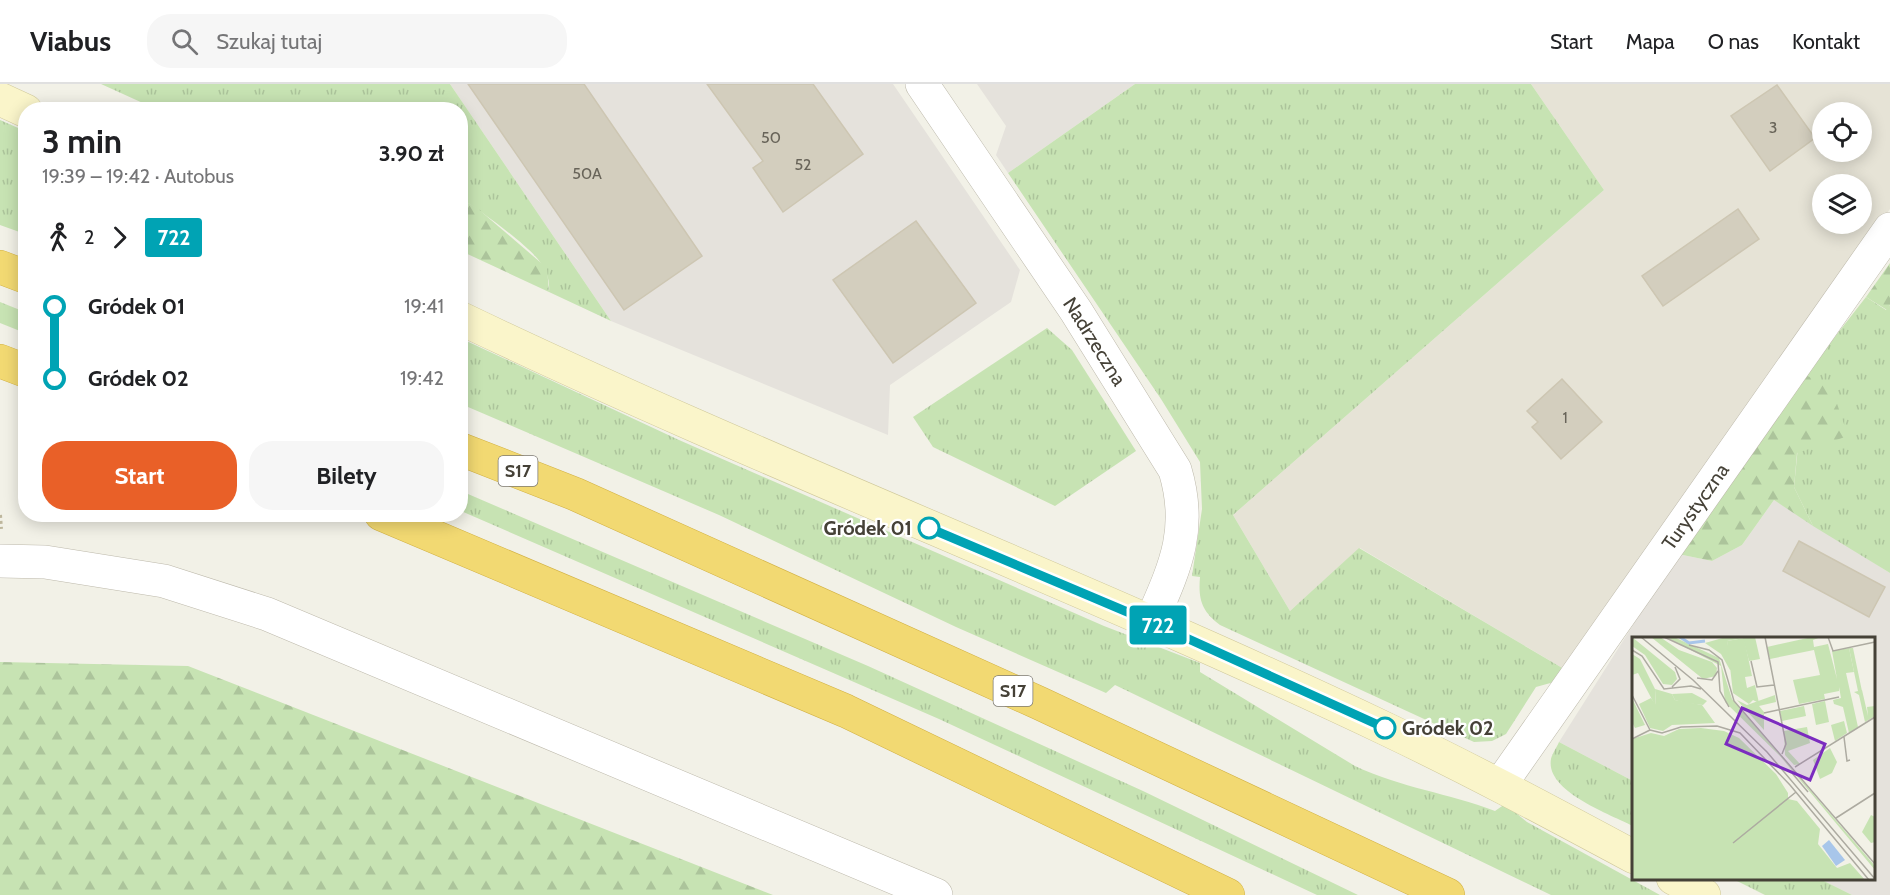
<!DOCTYPE html>
<html lang="pl">
<head>
<meta charset="utf-8">
<style>
	:root { --surface:#fff; --page:#f6f6f6; --text:#202124; --muted:#757577; --line:#e0e0e0; --accent:#e96028 }
	body { margin:0; font-family:Cabin,sans-serif; background:var(--page); color:var(--text); height:100vh; display:flex; flex-direction:column; font-size:22px; white-space:nowrap }
	* { box-sizing:border-box; margin:0 }
	p { font-size:20px; color:var(--muted) }
	.icon { flex:none; width:33px; height:33px; fill:none; stroke:currentColor; stroke-width:2; stroke-linecap:round; stroke-linejoin:round }
	.map { position:relative; flex:1; overflow:hidden }
	.drawer { position:absolute; left:18px; top:18px; width:450px; height:420px; display:flex; flex-direction:column; background:var(--surface); border-radius:24px; box-shadow:0 3px 15px #0003 }
	.drawer>* { flex:none }
	.badge { padding:0 12px; border-radius:4px; font-size:21px; line-height:39px }
	.buttons { position:absolute; left:1812px; top:18px; display:grid; gap:12px }
	.buttons a { display:grid; place-items:center; width:60px; height:60px; border-radius:50%; background:var(--surface); box-shadow:0 3px 15px #0003; font-size:30px }
	.map>.badge { position:absolute; translate:-50% -50%; box-shadow:0 0 0 3px #fff }
	.legs { display:flex; align-items:center; gap:9px; height:66px; padding:0 24px; font-size:20px }
	.legs p { margin-inline-start:auto }
	.headline { display:flex; align-items:center; justify-content:space-between; height:102px; padding:0 24px }
	h1 { font-size:33px; font-weight:800; line-height:45px }
	.button { display:flex; gap:12px; margin-top:auto; padding:12px 24px }
	.button a { flex:1; height:69px; border-radius:24px; background:var(--accent); color:#fff; font-size:24px; font-weight:800; line-height:69px; text-align:center }
	.button a+a { background:var(--page); color:var(--text) }
	ul { padding:0 24px; list-style:none }
	li { display:flex; align-items:center; gap:21px; height:72px; font-size:22px }
	li i { display:grid; place-items:center; width:9px; height:100%; margin:0 8px; background:currentColor }
	li i::after { content:''; width:15px; height:15px; margin:-8px; border:4px solid; border-radius:50%; background:var(--surface) }
	li p { margin-inline-start:auto }
	li:first-child i { background:linear-gradient(#0000 50%,currentColor 0) }
	li:last-child i { background:linear-gradient(currentColor 50%,#0000 0) }
	header { display:flex; align-items:center; gap:36px; box-sizing:border-box; height:84px; padding:0 30px; background:var(--surface); border-bottom:2px solid var(--line) }
	header strong { font-size:28px }
	nav { display:flex; gap:33px; margin-inline-start:auto; font-size:21px }
	.search { width:420px; height:54px; background:var(--page); display:flex; align-items:center; gap:15px; box-sizing:border-box; padding:0 21px; border-radius:24px; color:var(--muted); font-size:22px }
	.map>svg:first-child { display:block }
	.residential { fill:#e6e3d6; fill-rule:evenodd }
	.industrial { fill:#e5e2dc }
	.grass { fill:url(#grass-tufts) }
	.forest { fill:url(#forest-firs) }
	.building { fill:#d3cebe; stroke:#cdc6b2; stroke-width:1.5 }
	.lines { fill:none; stroke-linecap:round; stroke-linejoin:round }
	.street-casing { stroke:#bdb9ab; stroke-width:34 }
	.secondary-casing { stroke:#cfc89a; stroke-width:34 }
	.highway-casing { stroke:#d1b043; stroke-width:34 }
	.path { stroke:#beb79d; stroke-width:4; stroke-dasharray:3 3; stroke-linecap:butt }
	.street { stroke:#fff; stroke-width:33 }
	.secondary { stroke:#faf5ca; stroke-width:33 }
	.highway { stroke:#f2d972; stroke-width:33 }
	.line-1-casing { stroke:#fff; stroke-width:14 }
	.line-1 { stroke:#00a3b4; stroke-width:9 }
	.stop-1-dot { fill:#fff; stroke:#00a3b4; stroke-width:3 }
	.labels { text-anchor:middle; stroke-width:4.5; stroke-linejoin:round; paint-order:stroke }
	.number-label { font-size:16px; fill:#686459 }
	.shield { fill:#fff; stroke:#7d7a73; stroke-width:1.5 }
	.shield-label { font-size:18px; font-weight:bold; fill:#454137 }
	.street-label { font-size:20px; fill:#454137; stroke:#fff }
	.stop-label { font-size:20px; font-weight:bold; fill:#454137; stroke:#fff; text-anchor:end }
	.inset-river { fill:none; stroke:#a8c6ea; stroke-width:3 }
	.inset-road { fill:none; stroke:#adaba1; stroke-width:1.5 }
	.view { fill:#7b2cbf; fill-opacity:0.15; stroke:#7b2cbf; stroke-width:3 }
	.inset-edge { fill:none; stroke:#454137; stroke-width:3 }
</style>
</head>
<body>
<header>
<strong>Viabus</strong>
<div class="search"><svg class="icon" aria-label="search" viewBox="0 0 24 24"><circle cx="10" cy="10" r="6"/><path d="M15 15l6 6"/></svg>Szukaj tutaj</div>
<nav><a>Start</a><a>Mapa</a><a>O nas</a><a>Kontakt</a></nav>
</header>
<div class="map">
<svg width="1890" height="811" viewBox="0 0 1890 811">
	<defs>
		<pattern id="grass-tufts" width="24" height="20" patternUnits="userSpaceOnUse" patternTransform="scale(1.5)"><rect width="24" height="20" fill="#c7e3b3"/><path d="M3 7l-1-3M5 7V3M7 7l1-3M15 17l-1-3M17 17v-4M19 17l1-3" fill="none" stroke="#acc49b"/></pattern>
		<pattern id="forest-firs" width="22" height="20" patternUnits="userSpaceOnUse" patternTransform="scale(1.5)"><rect width="22" height="20" fill="#c7e3b3"/><path d="M5 1l3.5 6h-7zM16 11l3.5 6h-7z" fill="#acc49b"/></pattern>
	</defs>
	<rect width="100%" height="100%" fill="#f2f1e7"/>
	<path class="residential" d="M1531,0H1890V125L1564,585L1360,464L1290,527L1233,431L1604,106ZM1822,28H1862V68H1822ZM1822,100H1862V140H1822Z"/>
	<g class="industrial">
		<polygon points="450,0 893,0 1020,186 1011,218 890,301 888,351 611,237"/>
		<polygon points="977,0 1135,0 1008,89 996,71 1006,42"/>
		<polygon points="1774,416 1890,489 1890,811 1852,811 1820,795 1874,794 1874,554 1634,554 1633,697 1559,658 1678,470 1712,477 1742,461"/>
	</g>
	<g class="grass">
		<path d="M101,0H450L611,237L549,208C550,196 547,188 540,178C530,163 478,124 461,115L460,26L156,25Z"/>
		<path d="M1135,0H1531L1604,106L1233,431L1290,527L1359,464L1564,585L1554,598L1536,603L1506,650L1492,657L1474,658L1220,541C1202,527 1198,516 1200,493L1192,492L1202,425L1200,378L1161,315L1008,89Z"/>
		<polygon points="0,36 25,47 25,150 0,141"/>
		<polygon points="1866,213 1886,226 1890,221 1890,489 1813,442 1794,403 1805,291"/>
		<polygon points="0,218 25,228 25,249 0,239"/>
		<polygon points="1047,244 1072,266 1136,367 1055,422 933,363 913,333"/>
		<path d="M460,254L679,356L1104,542L1200,579V588L1355,682C1402,704 1448,709 1495,727L1505,720L1527,738L1660,811H1551L1115,601L1106,609L956,543L719,431L461,320Z"/>
		<polygon points="461,407 868,582 1143,707 1358,811 1317,811 939,635 461,427"/>
		<path d="M1559,658L1633,697V742C1610,730 1545,707 1551,675C1552,670 1557,663 1559,658Z"/>
		<polygon points="1733,795 1820,795 1852,811 1765,811"/>
	</g>
	<g class="forest">
		<polygon points="461,115 477,124 547,184 549,208 461,167"/>
		<polygon points="1890,179 1890,221 1887,226 1866,213"/>
		<polygon points="1805,291 1831,302 1848,352 1797,369 1794,403 1813,442 1774,416 1742,461 1712,477 1678,470"/>
		<polygon points="0,578 188,582 773,811 0,811"/>
	</g>
	<g class="building">
		<polygon points="468,0 584,0 702,172 624,226"/>
		<polygon points="707,0 813,0 863,70 783,128 753,84 763,77"/>
		<polygon points="1777,1 1815,54 1770,87 1731,32"/>
		<polygon points="1738,125 1759,155 1663,222 1642,192"/>
		<polygon points="916,137 976,219 893,279 833,196"/>
		<polygon points="1562,295 1602,338 1561,375 1532,343 1538,338 1527,327"/>
		<polygon points="1799,457 1885,503 1869,533 1783,487"/>
	</g>
	<g class="lines">
		<g class="street-casing">
			<g id="street">
				<path id="s1" d="M922,0L1076,227L1175,386C1193,446 1175,483 1151,538"/>
				<polyline points="0,477 45,478 164,497 267,530 936,811"/>
				<path id="s2" d="M1500,701L1890,145"/>
			</g>
		</g>
		<g class="secondary-casing">
			<g id="secondary">
				<polyline points="0,15 26,27"/>
				<path d="M460,234C765,380 1081,500 1386,645C1470,685 1552,729 1634,773"/>
				<polyline points="1673,794 1704,811"/>
			</g>
		</g>
		<g class="highway-casing">
			<g id="highway">
				<polyline points="0,183 26,193"/>
				<polyline points="0,277 26,287"/>
				<polyline points="460,365 575,410 1039,619 1448,811"/>
				<polyline points="381,430 846,627 1228,811"/>
			</g>
		</g>
		<polyline class="path" points="0,431 1,445"/>
		<use href="#street" class="street"/>
		<use href="#secondary" class="secondary"/>
		<use href="#highway" class="highway"/>
	</g>
	<g class="lines">
		<g class="line-1-casing">
			<polyline id="line-1" points="929,444 1151,538 1385,644"/>
		</g>
		<use href="#line-1" class="line-1"/>
	</g>
	<g class="stop-1-dot">
		<circle cx="929" cy="444" r="10"/>
		<circle cx="1385" cy="644" r="10"/>
	</g>
	<g class="labels">
		<g class="number-label">
			<text x="1773" y="49">3</text>
			<text x="771" y="59">50</text>
			<text x="803" y="86">52</text>
			<text x="587" y="95">50A</text>
			<text x="1565" y="339">1</text>
		</g>
		<g class="shield">
			<rect x="498.5" y="372" width="39" height="30" rx="4.5"/>
			<rect x="993.5" y="592" width="39" height="30" rx="4.5"/>
		</g>
		<g class="shield-label">
			<text x="518" y="393">S17</text>
			<text x="1013" y="613">S17</text>
		</g>
		<g class="street-label">
			<text dy="7" stroke="none"><textPath href="#s1" startOffset="310">Nadrzeczna</textPath></text>
			<text dy="7" stroke="none"><textPath href="#s2" startOffset="340">Turystyczna</textPath></text>
		</g>
		<g class="stop-label">
			<text x="912" y="451">Gródek 01</text>
			<text x="1402" y="651" text-anchor="start">Gródek 02</text>
		</g>
	</g>
	<g transform="translate(1632 553)">
		<rect width="243" height="243" fill="#f2f1e7"/>
		<path d="M0,0L43,35L45,42L40,48L31,47L13,18L0,9ZM19,0H28L47,13L80,25L85,31L84,39L71,42ZM34,0H42L87,21L100,62L243,229V233L148,119L93,65L89,29ZM94,0H123L128,22L117,24L111,1L95,4L101,32L98,33L89,17L73,6ZM180,0H189L181,3L182,10L196,7L205,42L200,14L217,11L222,35L214,36L226,90L217,96L211,70L202,67L201,63L209,61L207,50V54L192,57L193,62L167,67L161,43L188,38L182,13L138,22L135,10ZM0,17L8,22L23,52L24,70L6,36L0,38ZM230,53L236,79L235,70L243,69V79L233,85L227,58L222,55ZM60,56L75,64L71,68L54,66L43,63L40,57ZM143,58L144,65L127,69L132,75V93L105,63L115,68ZM0,61L13,88L3,91L0,85ZM193,64L197,85L184,88L180,67ZM172,69L174,79L150,84L148,74ZM212,84L215,96L203,104L199,88ZM175,90L178,106L156,114L168,127L162,128L153,118L152,94ZM198,111L205,125L200,136L188,142L181,123Z" fill="#c7e3b3"/>
		<path d="M112,1L120,39L113,40L115,51L123,48L127,66L121,63L117,67L101,56L95,4ZM217,11H221L236,83L230,54H226ZM23,52L40,57L43,63L70,68L83,86L40,88L31,94L18,91L7,67L19,61L24,68ZM69,91L92,94L107,101L144,137L156,156V162L165,164L188,192L186,207L205,231L218,226L233,243H0V102L19,96L32,99L47,92ZM239,178L243,180V205L239,206L230,195Z" fill="#c7e3b3"/>
		<path d="M197,203L213,223L204,229L190,209Z" fill="#a8c6ea"/>
		<path class="inset-river" d="M48,0L57,6L73,4"/>
		<path class="inset-road" d="M9,0L61,43L135,115L243,242M32,0L86,25L88,54L97,70M133,0L154,107L150,117M196,0L201,14L243,5M57,8L77,13L90,23L102,64L243,227M0,13L10,19L32,52L59,49L69,52M119,24L125,50L142,48M65,41L80,43L86,34M40,50L48,42L43,30M0,58L18,93M132,76L207,60M18,93L30,96L49,90L85,89L108,96L158,148L237,243M212,100L215,124L218,123M0,102L18,93M163,130L243,80M160,136L176,155M204,181L243,156M101,206L164,155"/>
		<path class="view" d="M110,71L193,107L178,143L94,107Z"/>
		<rect width="243" height="243" class="inset-edge"/>
	</g>
</svg>
<div class="buttons">
<a><svg class="icon" aria-label="locate" viewBox="0 0 24 24"><circle cx="12" cy="12" r="6"/><path d="M12 2v4M12 18v4M2 12h4M18 12h4"/></svg></a>
<a><svg class="icon" aria-label="layers" viewBox="0 0 24 24"><path d="M12 4l9 5-9 5-9-5zM3 14l9 5 9-5"/></svg></a>
</div>
<b class="badge" style="left:1158px;top:541px;background:#00a3b4;color:#fff">722</b>
<section class="drawer">
<div class="headline"><div><h1>3 min</h1><p>19:39 – 19:42 · Autobus</p></div><b>3.90 zł</b></div>
<div class="legs"><svg class="icon" aria-label="walk" viewBox="0 0 24 24"><circle cx="13" cy="4" r="2"/><path d="M13 8l-2 6 4 7M11 14l-3 7M7 12l3-4h3l4 4"/></svg>2<svg class="icon" aria-label="forward" viewBox="0 0 24 24"><path d="M9 5l7 7-7 7"/></svg><b class="badge" style="background:#00a3b4;color:#fff">722</b></div>
<ul>
<li><i style="color:#00a3b4"></i><b>Gródek 01</b><p>19:41</p></li>
<li><i style="color:#00a3b4"></i><b>Gródek 02</b><p>19:42</p></li>
</ul>
<div class="button"><a>Start</a><a>Bilety</a></div>
</section>
</div>
</body>
</html>
